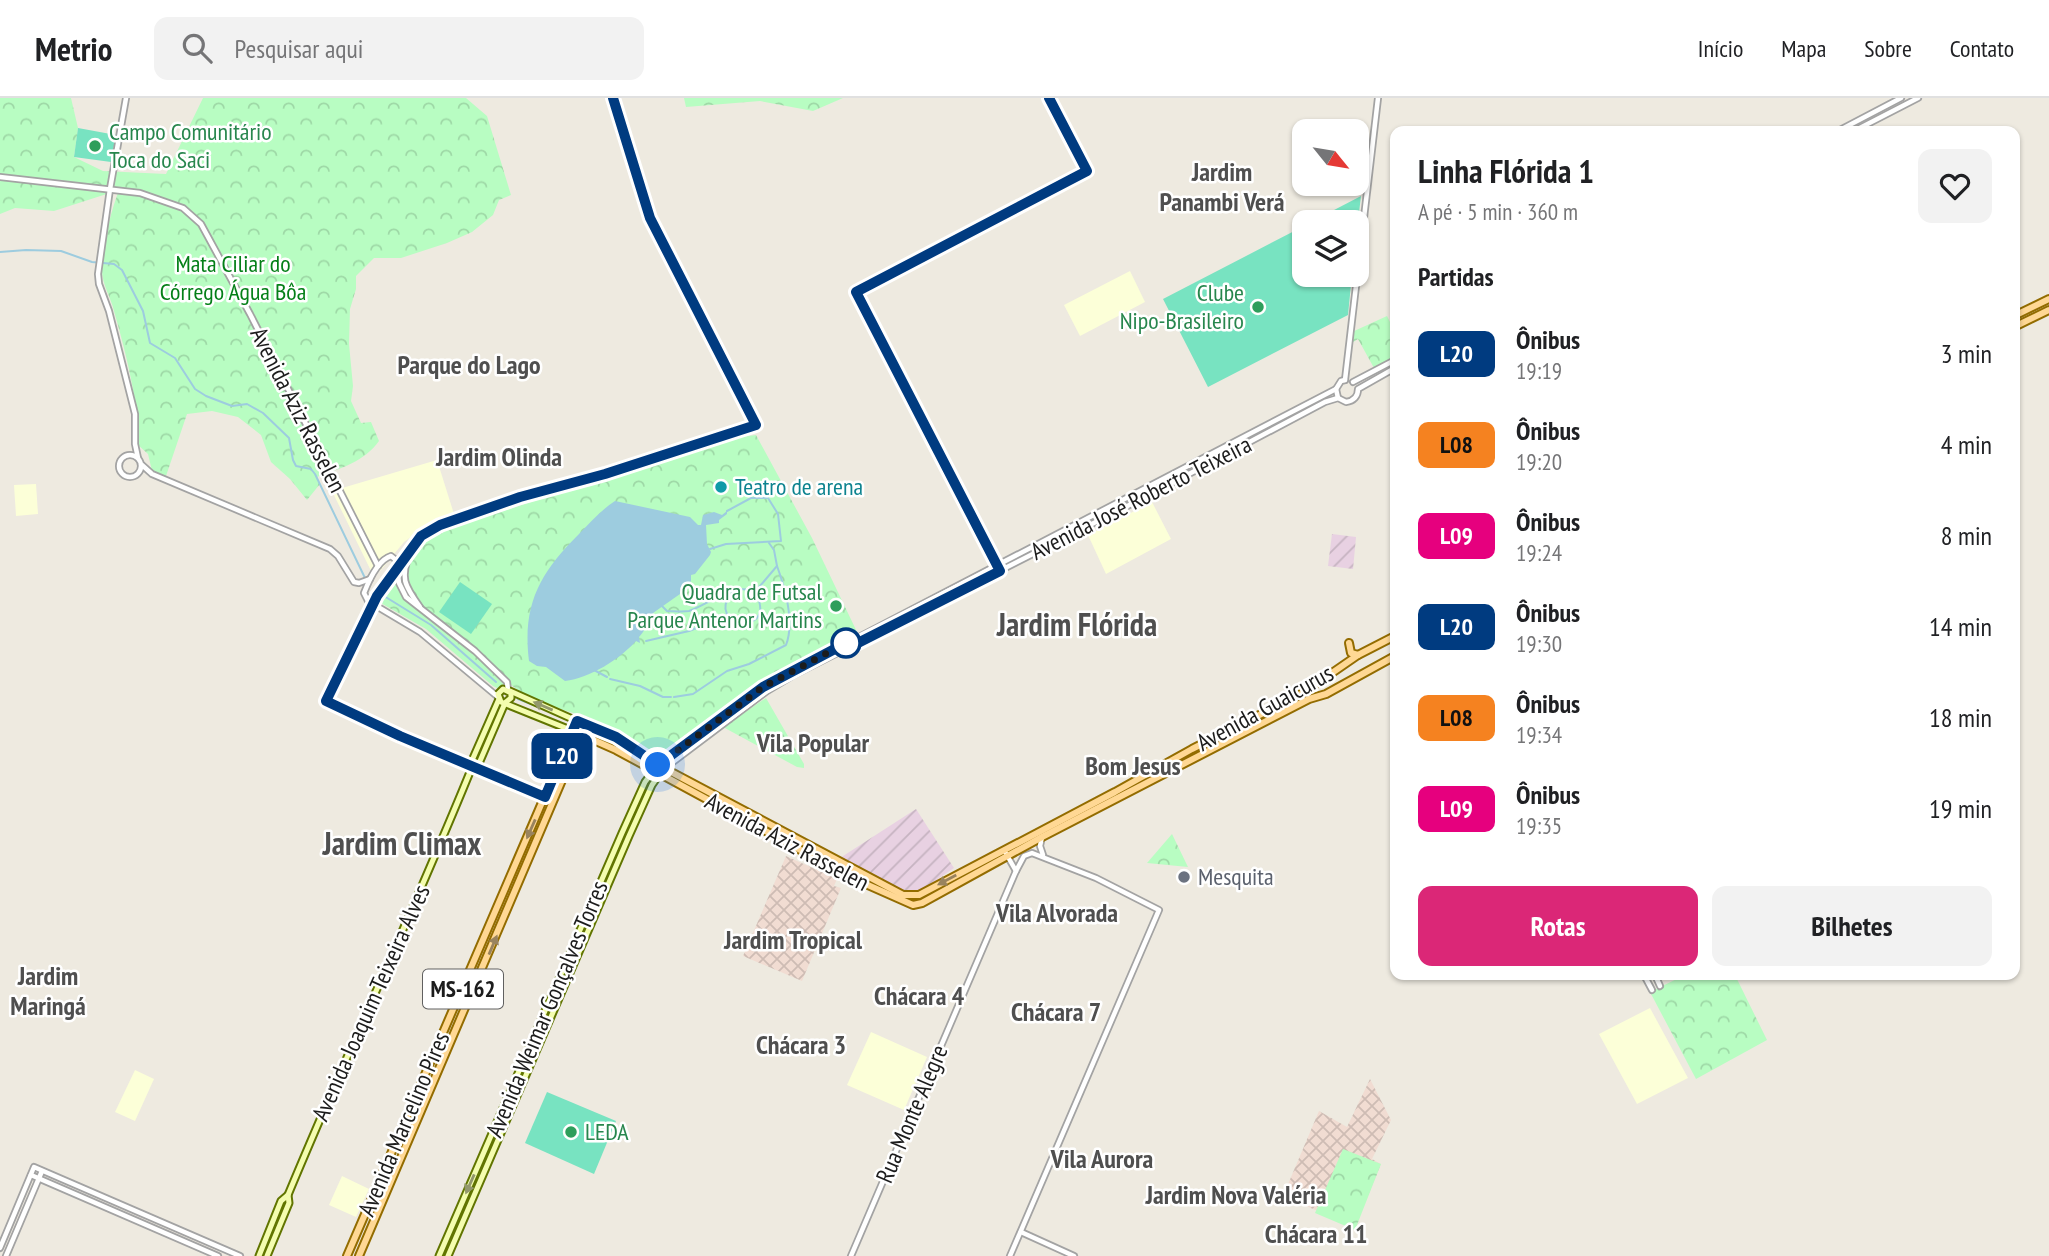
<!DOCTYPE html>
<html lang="pt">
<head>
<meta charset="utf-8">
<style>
	:root { --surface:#fff; --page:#f2f2f2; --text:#202124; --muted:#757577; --line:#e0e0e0; --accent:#db2777 }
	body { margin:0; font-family:"PT Sans Narrow",sans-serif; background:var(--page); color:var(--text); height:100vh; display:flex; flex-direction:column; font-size:26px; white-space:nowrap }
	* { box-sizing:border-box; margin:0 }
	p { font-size:23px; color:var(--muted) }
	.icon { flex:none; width:38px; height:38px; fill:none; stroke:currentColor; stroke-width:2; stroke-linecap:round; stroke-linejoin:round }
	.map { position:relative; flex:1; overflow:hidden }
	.side { position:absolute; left:1390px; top:28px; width:630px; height:854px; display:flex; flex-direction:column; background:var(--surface); border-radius:14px; box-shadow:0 2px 5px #0004 }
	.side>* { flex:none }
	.badge { padding:0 14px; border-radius:10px; font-size:24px; line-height:46px }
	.needle { width:46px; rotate:120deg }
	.tools { position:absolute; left:1292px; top:21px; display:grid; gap:14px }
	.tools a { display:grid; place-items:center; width:77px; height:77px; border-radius:14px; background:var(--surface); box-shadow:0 2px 5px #0004; font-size:35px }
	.you { position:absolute; width:35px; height:35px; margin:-18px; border:5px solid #fff; border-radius:50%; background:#1a73e8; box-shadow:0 0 0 10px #1a73e833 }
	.map>.badge { position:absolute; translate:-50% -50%; box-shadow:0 0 0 4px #fff }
	h2 { padding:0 28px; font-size:26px; line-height:63px }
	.round { display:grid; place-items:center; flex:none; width:74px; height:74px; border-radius:14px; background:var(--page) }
	.overview { display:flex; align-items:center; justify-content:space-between; height:119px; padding:0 28px }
	h1 { font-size:33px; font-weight:700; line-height:52px }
	.action { display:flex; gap:14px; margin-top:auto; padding:14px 28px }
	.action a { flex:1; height:80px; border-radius:14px; background:var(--accent); color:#fff; font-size:28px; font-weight:700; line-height:80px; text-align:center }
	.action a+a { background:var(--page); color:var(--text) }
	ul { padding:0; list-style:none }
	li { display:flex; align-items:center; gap:21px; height:91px; padding:0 28px }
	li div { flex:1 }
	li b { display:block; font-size:26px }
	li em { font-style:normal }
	li .badge { min-width:77px; font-weight:700; text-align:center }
	header { display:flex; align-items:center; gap:42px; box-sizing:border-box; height:98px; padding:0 35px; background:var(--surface); border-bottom:2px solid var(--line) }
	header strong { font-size:33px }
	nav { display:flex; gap:38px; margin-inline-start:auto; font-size:24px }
	.search { width:490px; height:63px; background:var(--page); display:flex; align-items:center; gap:18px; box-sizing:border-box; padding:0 24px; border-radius:14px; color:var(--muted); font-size:26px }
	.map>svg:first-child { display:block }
	.industrial { fill:url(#industrial-furrows) }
	.education { fill:#fcffd8 }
	.military { fill:url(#military-cross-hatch) }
	.park { fill:url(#park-crowns) }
	.pitch { fill:#78e3c1 }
	.water { fill:#9dccdf }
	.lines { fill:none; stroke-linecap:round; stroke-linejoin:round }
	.stream { stroke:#9dccdf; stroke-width:2 }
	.tertiary-casing { stroke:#a3a3a3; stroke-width:8 }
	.secondary-casing { stroke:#617500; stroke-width:9 }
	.primary-casing { stroke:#936c00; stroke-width:10 }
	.tertiary { stroke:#fff; stroke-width:4.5 }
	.secondary { stroke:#f4fdaf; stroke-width:5 }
	.primary { stroke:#ffd894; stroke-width:6 }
	.oneway { fill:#93986d }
	.oneway2 { fill:#99835e }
	.line-casing { stroke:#fff; stroke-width:16 }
	.line { stroke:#003b80; stroke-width:10 }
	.walk { stroke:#1c1c1c; stroke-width:7; stroke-dasharray:0 12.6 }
	.leisure-dot { fill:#2e9e5b; stroke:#fff; stroke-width:2.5 }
	.culture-dot { fill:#0f9aa8; stroke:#fff; stroke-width:2.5 }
	.stop-dot { fill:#fff; stroke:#003b80; stroke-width:3.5 }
	.worship-dot { fill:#6b7280; stroke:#fff; stroke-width:2.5 }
	.labels { text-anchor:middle; stroke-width:5; stroke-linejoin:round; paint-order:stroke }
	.shield { fill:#fff; stroke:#606060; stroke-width:2 }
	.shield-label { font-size:23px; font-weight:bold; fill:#1c1c1c }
	.leisure-label { font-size:24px; fill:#27864d; stroke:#fff; text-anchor:start }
	.park-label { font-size:24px; fill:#047f17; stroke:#fff }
	.street-label { font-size:24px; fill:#1c1c1c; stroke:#fff }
	.culture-label { font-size:24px; fill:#0d838f; stroke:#fff; text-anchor:start }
	.worship-label { font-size:24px; fill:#5b616d; stroke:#fff; text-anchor:start }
	.neighbourhood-label { font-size:26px; font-weight:bold; fill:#4f4f4f; stroke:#fff }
	.district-label { font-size:32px; font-weight:bold; fill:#4f4f4f; stroke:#fff }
</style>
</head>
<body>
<header>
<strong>Metrio</strong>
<div class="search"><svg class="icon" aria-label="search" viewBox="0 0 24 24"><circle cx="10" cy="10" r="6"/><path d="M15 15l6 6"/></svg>Pesquisar aqui</div>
<nav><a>Início</a><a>Mapa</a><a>Sobre</a><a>Contato</a></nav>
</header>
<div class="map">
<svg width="2049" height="1158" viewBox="0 0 2049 1158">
	<defs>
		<pattern id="industrial-furrows" width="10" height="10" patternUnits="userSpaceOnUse" patternTransform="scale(1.75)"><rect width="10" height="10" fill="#e8d1e2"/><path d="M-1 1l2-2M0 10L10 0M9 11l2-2" fill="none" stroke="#c6b3c1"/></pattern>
		<pattern id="military-cross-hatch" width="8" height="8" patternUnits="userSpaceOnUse" patternTransform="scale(1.75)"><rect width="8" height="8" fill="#f1dcd2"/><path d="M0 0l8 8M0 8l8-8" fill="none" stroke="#cebcb4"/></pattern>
		<pattern id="park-crowns" width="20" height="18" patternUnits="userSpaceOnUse" patternTransform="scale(1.75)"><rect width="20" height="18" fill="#b8fdc2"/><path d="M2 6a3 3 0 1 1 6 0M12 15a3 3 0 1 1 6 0" fill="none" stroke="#9ed8a6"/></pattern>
	</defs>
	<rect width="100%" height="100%" fill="#eeeae0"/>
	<g class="industrial">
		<polygon points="1332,436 1356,439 1353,471 1328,468"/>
		<polygon points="916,711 954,770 919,794 905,793 840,760"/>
	</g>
	<g class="education">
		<polygon points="1130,173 1145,204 1080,238 1064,207"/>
		<polygon points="437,362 454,416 433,423 404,444 381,472 373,477 332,393"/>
		<polygon points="36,386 38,416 16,418 14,387"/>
		<polygon points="1152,404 1171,441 1106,476 1088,437"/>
		<polygon points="1650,910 1688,980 1637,1006 1599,936"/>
		<polygon points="871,934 927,959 904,1012 847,987"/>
		<polygon points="135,972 154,981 135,1023 115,1014"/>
		<polygon points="342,1078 369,1091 356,1119 329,1107"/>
	</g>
	<g class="military">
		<polygon points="786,758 837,781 834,788 841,790 802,883 743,858"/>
		<polygon points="1370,981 1391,1022 1372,1061 1381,1066 1355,1129 1283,1098 1319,1013 1347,1029"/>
	</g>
	<g class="park">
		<path d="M0,0H71L78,30L74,59L103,73L166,76L203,0H466L487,18L511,97L499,102L493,117L472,134L447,145L401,160H374L356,178V191L350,211L349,246L353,288L351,303L361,325L371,324L379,343C364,364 341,370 317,379L320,386L307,402L290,381L271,364L261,337L238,319L212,313L187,316L166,378L152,373L148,356L137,346C141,311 124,248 114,213C111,200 101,184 102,171C103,145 110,116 119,92L54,113L15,110L0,116Z"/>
		<polygon points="684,0 843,0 813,13 760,3 686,9"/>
		<polygon points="1387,218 1395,234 1395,259 1374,270 1358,241 1350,246 1352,234"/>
		<path d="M756,337L812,440L858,536L833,545L768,580L657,662C636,651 619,634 597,624C568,611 531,606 508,584L505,583L506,588L497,590L493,588L426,531L379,504C400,475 411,449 445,432L678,356L741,339Z"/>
		<polygon points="766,600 804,666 804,670 797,669 723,629"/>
		<polygon points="1172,736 1188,769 1147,765"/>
		<polygon points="1685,877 1735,877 1767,942 1696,981 1650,894"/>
		<polygon points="1343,1051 1381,1066 1355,1132 1315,1115"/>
	</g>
	<g class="pitch">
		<polygon points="78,30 116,37 111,64 74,59"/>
		<polygon points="1361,98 1356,140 1356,124 1311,124"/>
		<polygon points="1304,128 1304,177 1352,177 1348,217 1208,289 1163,201"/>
		<polygon points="460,484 492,506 471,536 439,514"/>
		<polygon points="547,994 616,1023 594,1076 525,1045"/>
	</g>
	<path class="water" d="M615,403L690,419L698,427H701L703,417L714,414L722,417L727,413V416L719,422V425L706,427L707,446L711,454L710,457L695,476L691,477V483L680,496L653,515L654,520C646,527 644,534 639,539L640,545L636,543C620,561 590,580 565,583L546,569L537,568L529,563C522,506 540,475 579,436C590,425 601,412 615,403Z"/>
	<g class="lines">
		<g class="stream">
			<polyline points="0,154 26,152 61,153 92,164 114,166 122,172 143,213 150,245 175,260 195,291 206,298 232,308 247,306 263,315 289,340 293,362 296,368 311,371 315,376 365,480"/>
			<polyline points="710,451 726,446 781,443 778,416 768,400 751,400 727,413"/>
			<polyline points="754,495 777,468 774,452 769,445"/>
			<polyline points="384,498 431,527 496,584"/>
			<path d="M662,508L667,513C674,513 682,514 689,513C705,509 754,470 760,507C763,522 747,529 734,524C720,513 724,499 739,491"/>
			<polyline points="646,543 689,533 726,518"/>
			<polyline points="594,572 607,579"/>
			<polyline points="610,581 640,588 663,599 671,599"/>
			<path d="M674,599L693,596L727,573L749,566L786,547C795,524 785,490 777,468"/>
			<polyline points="518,601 554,615"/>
		</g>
		<g class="tertiary-casing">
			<g id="tertiary">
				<polyline points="126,0 110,91 98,176 99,186 109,213 135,316 135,346 138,360"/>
				<polyline points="1838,33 1901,0"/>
				<polyline points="1854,33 1918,0"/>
				<polyline points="0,79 140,95 183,110 201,126 250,216 378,468"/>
				<polyline points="1345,282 1378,0"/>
				<polyline points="1353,284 1395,262"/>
				<polyline points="1338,300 1336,291 1341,283 1345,282"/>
				<circle cx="130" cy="368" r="11"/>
				<polyline points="142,367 152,376 330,451 338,458 354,484 359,485 370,481"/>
				<path d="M410,454C400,480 404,487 420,509"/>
				<polyline points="374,507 397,469"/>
				<path d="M498,599L420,534L368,503L364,495C369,482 378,462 391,458L396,462L399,485L406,499L475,553L507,584L508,592"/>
				<polyline points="658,667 763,589 1336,291"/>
				<path d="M665,670L767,593L792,578L1155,394L1325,304L1338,300L1346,304C1354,303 1358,298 1358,291L1395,270"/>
				<polyline points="1042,739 1040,748 1043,757"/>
				<polyline points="1004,752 1016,773"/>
				<polyline points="1644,877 1652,892"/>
				<polyline points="1655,877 1660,888"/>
				<polyline points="31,1077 218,1158"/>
				<polyline points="1021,1134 1074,1158"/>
				<polyline points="0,1150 34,1069 240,1158"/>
				<polyline points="6,1158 42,1073"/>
				<polyline points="851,1158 1016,773 1024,758 1032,755 1096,780 1159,812 1010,1158"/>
			</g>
		</g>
		<g class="secondary-casing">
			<g id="secondary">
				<polyline points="510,593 577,623"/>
				<polyline points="506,604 511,600 511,595 503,591 498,596 501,604 573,633"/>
				<polyline points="470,674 477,670 505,605"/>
				<polyline points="259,1158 281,1103 288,1097"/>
				<path d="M267,1158L289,1105L288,1097C347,955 412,816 470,674V667L499,601"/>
				<polyline points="439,1158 622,735 645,684 658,667"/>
				<polyline points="448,1158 629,738 652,687 661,674"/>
			</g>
		</g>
		<g class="primary-casing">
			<g id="primary">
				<polyline points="2014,218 2049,201"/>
				<polyline points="2014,229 2049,212"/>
				<polyline points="1349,545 1351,555 1358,557"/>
				<polyline points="573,633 616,652 852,780 913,807 922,805 1042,739 1309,601 1326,596 1395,558"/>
				<polyline points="347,1158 577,623 616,639 658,667 903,797 919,797 1115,694 1192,651 1303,595 1358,557 1395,538"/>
				<polyline points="359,1158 586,626"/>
			</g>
		</g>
		<use href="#tertiary" class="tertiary"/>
		<use href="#secondary" class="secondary"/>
		<use href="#primary" class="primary"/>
	</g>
	<defs><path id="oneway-solid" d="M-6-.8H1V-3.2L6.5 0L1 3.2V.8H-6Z" transform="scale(1.75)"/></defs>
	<g class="oneway">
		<use href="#oneway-solid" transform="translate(543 608) rotate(-157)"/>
		<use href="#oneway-solid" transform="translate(470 1086) rotate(114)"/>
	</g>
	<g class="oneway2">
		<use href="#oneway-solid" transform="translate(531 731) rotate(114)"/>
		<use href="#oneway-solid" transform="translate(947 782) rotate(152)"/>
		<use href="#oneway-solid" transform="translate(493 847) rotate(-67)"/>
	</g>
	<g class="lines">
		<g class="line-casing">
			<polyline id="line" points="613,0 650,120 756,327 605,376 520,399 440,427 421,438 377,498 326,603 400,638 545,699 577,623 616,639 658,667 763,589 846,545 848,550 1000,473 856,194 1087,73 1049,0"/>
		</g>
		<use href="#line" class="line"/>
		<polyline class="walk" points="658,667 763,589 846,545"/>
	</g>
	<g class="leisure-dot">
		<circle cx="95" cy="48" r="7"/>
		<circle cx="1258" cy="209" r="7"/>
		<circle cx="836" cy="508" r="7"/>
		<circle cx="571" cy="1034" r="7"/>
	</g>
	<circle class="culture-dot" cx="721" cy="389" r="7"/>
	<circle class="stop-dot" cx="846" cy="545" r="14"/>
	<circle class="worship-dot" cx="1184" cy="779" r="7"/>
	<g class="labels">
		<rect class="shield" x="423" y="871.5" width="80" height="39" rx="5"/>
		<g class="shield-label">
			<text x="463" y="899">MS-162</text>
		</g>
		<g class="leisure-label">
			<text x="109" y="42">Campo Comunitário<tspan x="109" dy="28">Toca do Saci</tspan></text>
			<text x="1244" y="203" text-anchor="end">Clube<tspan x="1244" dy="28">Nipo-Brasileiro</tspan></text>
			<text x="822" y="502" text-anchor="end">Quadra de Futsal<tspan x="822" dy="28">Parque Antenor Martins</tspan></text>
			<text x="585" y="1042">LEDA</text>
		</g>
		<g class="park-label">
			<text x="233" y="174">Mata Ciliar do<tspan x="233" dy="28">Córrego Água Bôa</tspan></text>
		</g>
		<g class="street-label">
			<text transform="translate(298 312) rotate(63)" y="8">Avenida Aziz Rasselen</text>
			<text transform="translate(1141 400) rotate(-27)" y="8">Avenida José Roberto Teixeira</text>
			<text transform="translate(1265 610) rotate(-29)" y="8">Avenida Guaicurus</text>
			<text transform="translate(787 744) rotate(28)" y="8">Avenida Aziz Rasselen</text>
			<text transform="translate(371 905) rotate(-66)" y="8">Avenida Joaquim Teixeira Alves</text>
			<text transform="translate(547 911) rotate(-67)" y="8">Avenida Weimar Gonçalves Torres</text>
			<text transform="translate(912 1016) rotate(-67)" y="8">Rua Monte Alegre</text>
			<text transform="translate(404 1026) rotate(-67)" y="8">Avenida Marcelino Pires</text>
		</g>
		<g class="culture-label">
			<text x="735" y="397">Teatro de arena</text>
		</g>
		<g class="worship-label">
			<text x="1198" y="787">Mesquita</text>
		</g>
		<g class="neighbourhood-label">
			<text x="1222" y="83">Jardim<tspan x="1222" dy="30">Panambi Verá</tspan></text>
			<text x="469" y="276">Parque do Lago</text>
			<text x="499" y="368">Jardim Olinda</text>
			<text x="813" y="654">Vila Popular</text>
			<text x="1133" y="677">Bom Jesus</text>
			<text x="1057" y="824">Vila Alvorada</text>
			<text x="793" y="851">Jardim Tropical</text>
			<text x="48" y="887">Jardim<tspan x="48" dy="30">Maringá</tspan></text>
			<text x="919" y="907">Chácara 4</text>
			<text x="1056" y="923">Chácara 7</text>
			<text x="801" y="956">Chácara 3</text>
			<text x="1102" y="1070">Vila Aurora</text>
			<text x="1236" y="1106">Jardim Nova Valéria</text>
			<text x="1316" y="1145">Chácara 11</text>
		</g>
		<g class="district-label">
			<text x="1077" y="538">Jardim Flórida</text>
			<text x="402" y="757">Jardim Climax</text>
		</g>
	</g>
</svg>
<div class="tools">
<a><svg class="needle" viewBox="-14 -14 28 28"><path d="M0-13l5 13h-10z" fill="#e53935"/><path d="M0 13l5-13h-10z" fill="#757577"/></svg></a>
<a><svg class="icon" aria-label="layers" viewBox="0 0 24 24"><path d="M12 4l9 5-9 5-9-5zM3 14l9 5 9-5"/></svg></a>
</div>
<div class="you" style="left:658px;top:667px"></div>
<b class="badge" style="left:562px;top:658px;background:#003b80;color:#fff">L20</b>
<section class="side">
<div class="overview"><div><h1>Linha Flórida 1</h1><p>A pé · 5 min · 360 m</p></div><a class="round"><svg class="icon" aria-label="heart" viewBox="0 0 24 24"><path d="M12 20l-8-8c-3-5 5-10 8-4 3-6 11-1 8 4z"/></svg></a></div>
<h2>Partidas</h2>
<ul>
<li><span class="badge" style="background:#003b80;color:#fff">L20</span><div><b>Ônibus</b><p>19:19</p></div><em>3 min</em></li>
<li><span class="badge" style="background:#f58220;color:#111">L08</span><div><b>Ônibus</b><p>19:20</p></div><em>4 min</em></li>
<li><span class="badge" style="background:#e6007e;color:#fff">L09</span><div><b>Ônibus</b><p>19:24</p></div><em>8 min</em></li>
<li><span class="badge" style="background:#003b80;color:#fff">L20</span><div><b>Ônibus</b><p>19:30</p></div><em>14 min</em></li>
<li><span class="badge" style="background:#f58220;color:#111">L08</span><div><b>Ônibus</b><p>19:34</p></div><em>18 min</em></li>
<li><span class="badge" style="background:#e6007e;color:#fff">L09</span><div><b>Ônibus</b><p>19:35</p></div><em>19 min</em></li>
</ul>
<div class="action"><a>Rotas</a><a>Bilhetes</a></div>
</section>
</div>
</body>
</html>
